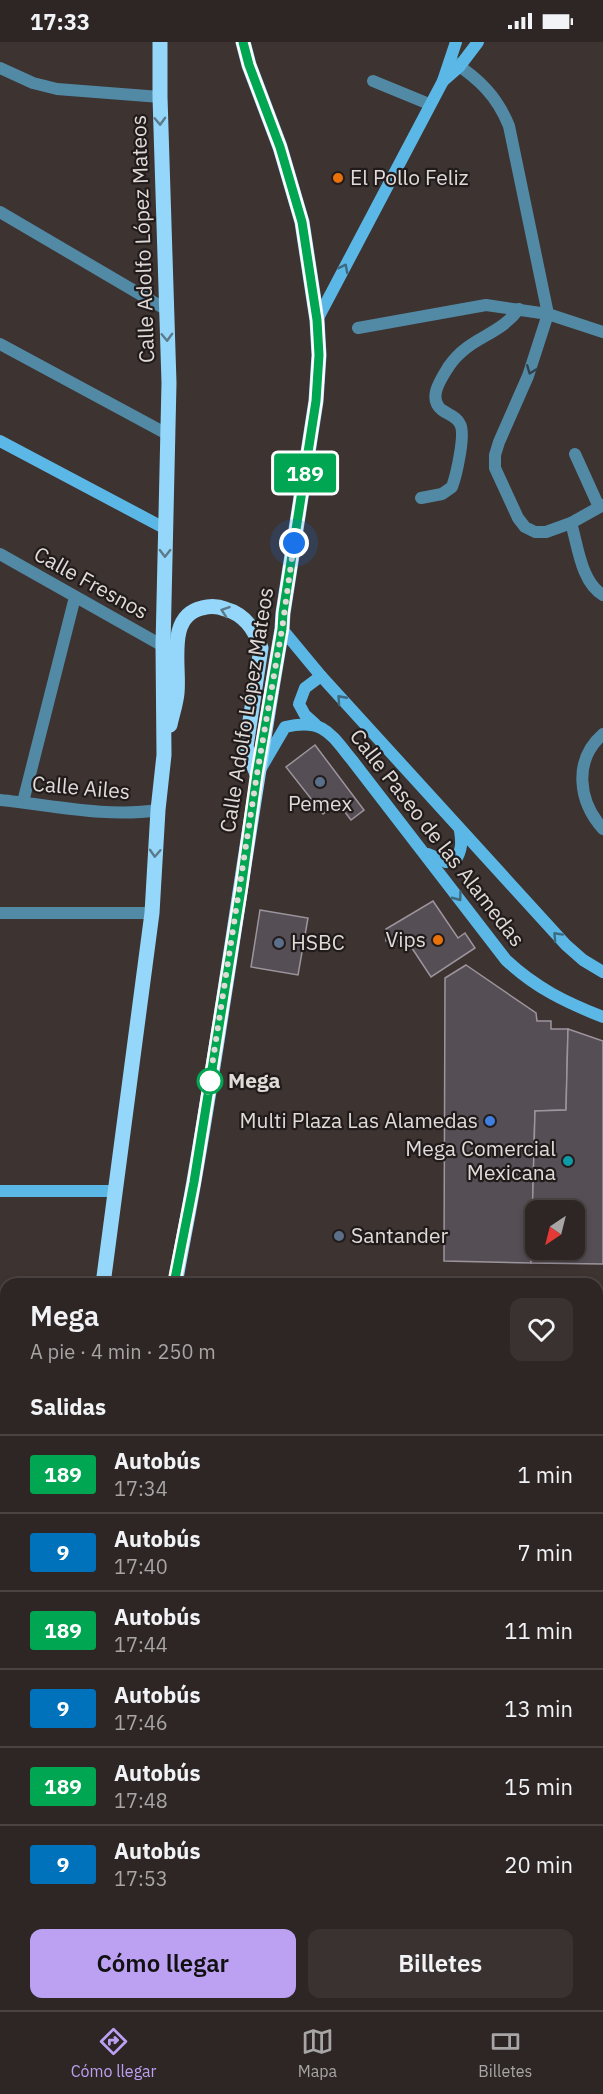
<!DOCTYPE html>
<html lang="es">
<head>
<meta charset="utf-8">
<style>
	:root { --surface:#2e2624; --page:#3a3231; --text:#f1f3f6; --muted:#a7a5a6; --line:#494341; --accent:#bca0f2 }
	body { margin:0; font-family:"IBM Plex Sans",sans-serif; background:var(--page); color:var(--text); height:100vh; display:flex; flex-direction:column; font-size:22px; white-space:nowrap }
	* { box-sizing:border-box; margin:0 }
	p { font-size:20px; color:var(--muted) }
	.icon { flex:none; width:33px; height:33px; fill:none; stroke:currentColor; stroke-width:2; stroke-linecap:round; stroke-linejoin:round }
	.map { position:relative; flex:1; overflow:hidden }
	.sheet { position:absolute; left:0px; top:1236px; width:603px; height:732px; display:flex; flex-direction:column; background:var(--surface); border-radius:18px 18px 0 0; box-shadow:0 3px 9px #0003,0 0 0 2px var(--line) }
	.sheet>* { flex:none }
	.badge { padding:0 12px; border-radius:4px; font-size:21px; line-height:39px }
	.needle { width:39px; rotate:215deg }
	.buttons { position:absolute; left:525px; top:1158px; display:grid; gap:12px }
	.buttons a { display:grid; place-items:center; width:60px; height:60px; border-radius:12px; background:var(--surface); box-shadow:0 3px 9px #0003,0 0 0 2px var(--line); font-size:30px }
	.you { position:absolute; width:30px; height:30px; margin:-15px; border:4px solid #fff; border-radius:50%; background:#1a73e8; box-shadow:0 0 0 9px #1a73e833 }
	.map>.badge { position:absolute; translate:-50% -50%; box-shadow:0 0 0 3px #fff }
	h2 { padding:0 30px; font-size:22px; line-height:54px }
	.round { display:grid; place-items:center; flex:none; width:63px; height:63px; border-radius:12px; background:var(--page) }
	.summary { display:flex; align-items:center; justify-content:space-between; height:102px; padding:0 30px }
	h1 { font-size:28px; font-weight:600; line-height:45px }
	.button { display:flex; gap:12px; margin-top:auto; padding:12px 30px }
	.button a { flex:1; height:69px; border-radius:12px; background:var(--accent); color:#111; font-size:24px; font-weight:600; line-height:69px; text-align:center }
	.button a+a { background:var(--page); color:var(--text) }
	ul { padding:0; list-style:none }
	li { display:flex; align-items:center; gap:18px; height:78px; padding:0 30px; border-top:2px solid var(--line) }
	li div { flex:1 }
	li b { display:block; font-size:22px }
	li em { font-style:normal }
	li .badge { min-width:66px; font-weight:700; text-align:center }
	.status { display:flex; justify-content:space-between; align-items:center; height:42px; padding:0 30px; background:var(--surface); direction:ltr }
	.status svg { height:16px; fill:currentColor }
	.tabs { display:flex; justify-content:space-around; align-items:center; height:84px; border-top:2px solid var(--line); background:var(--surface); font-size:16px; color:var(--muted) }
	.tabs a { display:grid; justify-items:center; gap:3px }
	.tabs .current { color:var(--accent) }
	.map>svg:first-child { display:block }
	.building { fill:#554e55; stroke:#9d959e; stroke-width:1.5; fill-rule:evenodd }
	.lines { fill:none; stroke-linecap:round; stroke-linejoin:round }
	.street { stroke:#528aa6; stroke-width:12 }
	.secondary { stroke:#5bb8e6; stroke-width:12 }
	.primary { stroke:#95d7fa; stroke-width:15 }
	.oneway { stroke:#5b7a8a }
	.oneway2 { stroke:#3e6a80 }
	.oneway3 { stroke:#32424c }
	.line-casing { stroke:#fff; stroke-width:14 }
	.line { stroke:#00a651; stroke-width:9 }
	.walk { stroke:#e0dad8; stroke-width:6; stroke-dasharray:0 10.8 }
	.food-dot { fill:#e8710a; stroke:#211c1b; stroke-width:2 }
	.service-dot { fill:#5c6f8a; stroke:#211c1b; stroke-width:2 }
	.stop-dot { fill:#fff; stroke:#00a651; stroke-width:3 }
	.shop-dot { fill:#3f7fe0; stroke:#211c1b; stroke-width:2 }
	.culture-dot { fill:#0f9aa8; stroke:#211c1b; stroke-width:2 }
	.labels { text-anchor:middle; stroke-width:4.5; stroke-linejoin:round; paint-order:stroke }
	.poi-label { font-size:21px; fill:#e0dad8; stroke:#211c1b; text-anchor:start }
	.street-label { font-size:21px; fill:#e0dad8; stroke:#211c1b }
	.stop-label { font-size:21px; font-weight:bold; fill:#e0dad8; stroke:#211c1b; text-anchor:start }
</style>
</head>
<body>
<div class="status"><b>17:33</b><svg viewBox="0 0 49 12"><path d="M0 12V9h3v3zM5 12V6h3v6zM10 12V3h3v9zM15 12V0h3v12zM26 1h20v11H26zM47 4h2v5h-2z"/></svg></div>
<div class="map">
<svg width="603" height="1968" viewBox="0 0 603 1968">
	<rect width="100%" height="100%" fill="#3d3330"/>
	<g class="building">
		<polygon points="315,703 364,768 351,778 338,761 323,772 286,725"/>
		<polygon points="433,859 458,896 465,891 475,906 431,935 406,897 401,899 386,899 386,887"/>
		<polygon points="260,868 308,876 298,933 251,925"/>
		<polygon points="466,923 536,971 537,979 551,979 551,987 568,987 566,1068 535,1069 531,1221 444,1219 445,936"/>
		<path d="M568,987L603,999V1222L531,1221L535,1069L566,1068ZM536,1168H574V1208H536Z"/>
		<polygon points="597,1817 603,1817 603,1968 329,1968 328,1962 597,1962"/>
		<polygon points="205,1962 278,1962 279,1968 205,1968"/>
	</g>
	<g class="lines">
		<g class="street">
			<path d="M452,19C479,37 497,54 509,84L548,272L528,334L499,400L495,413V426L518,476L525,485L535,490H546L571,481L603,463"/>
			<polyline points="0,26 33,41 57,47 160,55"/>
			<polyline points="373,39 429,62"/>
			<polyline points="0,170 167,268"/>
			<polyline points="358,286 486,263 548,272 603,290"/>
			<polyline points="0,302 167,392"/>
			<polyline points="575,412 599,465"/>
			<path d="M421,456L442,452L452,445C456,434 466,392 460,382C457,375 449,373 442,368C427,356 441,337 449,324C470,294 498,295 519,267"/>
			<path d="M571,481C578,504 581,540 603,553"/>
			<polyline points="0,512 163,604"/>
			<path d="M603,692C573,718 578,759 603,787"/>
			<path d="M0,758C52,763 106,776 158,768"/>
			<polyline points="23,760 75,555"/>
			<polyline points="0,871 152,871"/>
			<polyline points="597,1315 603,1315"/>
			<polyline points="0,1456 6,1447"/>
			<polyline points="0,1530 6,1540"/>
			<polyline points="597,1657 603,1657"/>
			<polyline points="597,1800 603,1800"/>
			<polyline points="294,1962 294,1968"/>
		</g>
		<g class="secondary">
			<polyline points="443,39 459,25 478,0"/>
			<polyline points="317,278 443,39 456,0"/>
			<polyline points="0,399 166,487"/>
			<polyline points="282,587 321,634 566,903 583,918 603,930"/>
			<polyline points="315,682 305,673 299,662 305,646 321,634"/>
			<path d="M261,726L285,685C323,676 330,691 352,718L506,918C536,946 565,960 603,975"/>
			<path d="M428,812L446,820L455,819C462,808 462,801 460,789"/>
			<polyline points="0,1149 116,1149"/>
			<polyline points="0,1838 6,1838"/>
		</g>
		<g class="primary">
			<path d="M170,683C172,673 176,662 177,651C180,624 166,574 202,566C209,564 218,564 225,567C244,572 255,587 261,606L246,705L257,732"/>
			<polyline points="103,1242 152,871 158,768 164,713 163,604 169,341 160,55 160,0"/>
			<path d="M175,1242C181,1208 188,1174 194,1139C226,956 250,771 282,587L283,571L316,359L319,313L317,278L302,180L280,105L249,23L243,0"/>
			<polyline points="92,1962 92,1968"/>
			<polyline points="115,1962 115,1968"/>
			<polyline points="134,1962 134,1968"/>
			<polyline points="154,1962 154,1968"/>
		</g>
	</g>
	<defs><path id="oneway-chevron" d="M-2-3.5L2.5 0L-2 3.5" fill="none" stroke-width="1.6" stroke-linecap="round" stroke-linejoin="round" transform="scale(1.5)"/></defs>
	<g class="oneway">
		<use href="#oneway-chevron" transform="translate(160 79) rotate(88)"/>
		<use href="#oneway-chevron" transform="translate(167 295) rotate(88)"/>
		<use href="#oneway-chevron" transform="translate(165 511) rotate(91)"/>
		<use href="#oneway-chevron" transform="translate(225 569) rotate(-161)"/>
		<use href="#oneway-chevron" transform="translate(155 811) rotate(93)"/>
	</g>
	<g class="oneway2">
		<use href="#oneway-chevron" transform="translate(344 226) rotate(-63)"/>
		<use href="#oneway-chevron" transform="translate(341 657) rotate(-132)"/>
		<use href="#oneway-chevron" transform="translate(458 855) rotate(53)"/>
		<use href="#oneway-chevron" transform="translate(557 894) rotate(-133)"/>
	</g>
	<use class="oneway3" href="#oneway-chevron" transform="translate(531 328) rotate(111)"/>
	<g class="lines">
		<g class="line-casing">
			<polyline id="line" points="174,1242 194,1140 241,847 257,732 282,587 283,571 316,359 319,313 317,278 302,180 280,105 249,23 243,0"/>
		</g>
		<use href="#line" class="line"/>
		<polyline class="walk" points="210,1039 208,1050 257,732 282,587 294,501"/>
	</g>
	<g class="food-dot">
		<circle cx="338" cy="136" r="6"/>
		<circle cx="438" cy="898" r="6"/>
	</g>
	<g class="service-dot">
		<circle cx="320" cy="740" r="6"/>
		<circle cx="279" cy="901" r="6"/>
		<circle cx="339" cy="1194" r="6"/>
	</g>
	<circle class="stop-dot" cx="210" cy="1039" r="12"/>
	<circle class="shop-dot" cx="490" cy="1079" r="6"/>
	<circle class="culture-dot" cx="568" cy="1119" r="6"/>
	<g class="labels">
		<g class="poi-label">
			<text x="350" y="143">El Pollo Feliz</text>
			<text x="320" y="769" text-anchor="middle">Pemex</text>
			<text x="426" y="905" text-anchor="end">Vips</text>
			<text x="291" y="908">HSBC</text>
			<text x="478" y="1086" text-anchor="end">Multi Plaza Las Alamedas</text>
			<text x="556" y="1114" text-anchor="end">Mega Comercial<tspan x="556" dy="24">Mexicana</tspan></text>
			<text x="351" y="1201">Santander</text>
		</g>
		<g class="street-label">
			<text transform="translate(143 197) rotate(-92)" y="7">Calle Adolfo López Mateos</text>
			<text transform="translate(91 541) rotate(29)" y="7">Calle Fresnos</text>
			<text transform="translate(247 668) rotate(-81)" y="7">Calle Adolfo López Mateos</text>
			<text transform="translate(81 746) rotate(5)" y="7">Calle Ailes</text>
			<text transform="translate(437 796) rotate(52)" y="7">Calle Paseo de las Alamedas</text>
		</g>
		<g class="stop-label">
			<text x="228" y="1046">Mega</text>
		</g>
	</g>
</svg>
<div class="buttons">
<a><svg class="needle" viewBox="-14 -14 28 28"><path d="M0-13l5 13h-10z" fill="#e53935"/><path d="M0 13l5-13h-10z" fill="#a7a5a6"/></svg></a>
</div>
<div class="you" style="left:294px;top:501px"></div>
<b class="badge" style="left:305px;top:431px;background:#00a651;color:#fff">189</b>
<section class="sheet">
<div class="summary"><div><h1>Mega</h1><p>A pie · 4 min · 250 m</p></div><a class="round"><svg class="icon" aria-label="heart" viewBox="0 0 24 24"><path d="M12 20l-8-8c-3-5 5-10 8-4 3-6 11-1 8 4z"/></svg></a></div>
<h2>Salidas</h2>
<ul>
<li><span class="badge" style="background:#00a651;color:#fff">189</span><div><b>Autobús</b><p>17:34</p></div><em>1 min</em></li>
<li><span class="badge" style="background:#0072bc;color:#fff">9</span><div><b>Autobús</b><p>17:40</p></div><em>7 min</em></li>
<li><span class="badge" style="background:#00a651;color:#fff">189</span><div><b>Autobús</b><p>17:44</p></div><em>11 min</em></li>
<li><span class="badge" style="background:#0072bc;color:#fff">9</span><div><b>Autobús</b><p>17:46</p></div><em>13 min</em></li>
<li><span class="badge" style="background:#00a651;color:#fff">189</span><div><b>Autobús</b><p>17:48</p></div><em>15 min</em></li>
<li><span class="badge" style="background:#0072bc;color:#fff">9</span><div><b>Autobús</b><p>17:53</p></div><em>20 min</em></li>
</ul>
<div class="button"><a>Cómo llegar</a><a>Billetes</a></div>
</section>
</div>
<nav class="tabs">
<a class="current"><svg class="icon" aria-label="directions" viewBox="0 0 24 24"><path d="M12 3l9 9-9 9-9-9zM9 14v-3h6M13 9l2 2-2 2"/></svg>Cómo llegar</a>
<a><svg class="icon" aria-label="map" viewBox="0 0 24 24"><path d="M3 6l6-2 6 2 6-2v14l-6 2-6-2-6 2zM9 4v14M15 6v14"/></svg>Mapa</a>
<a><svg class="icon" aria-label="tickets" viewBox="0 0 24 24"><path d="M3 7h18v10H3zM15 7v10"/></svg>Billetes</a>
</nav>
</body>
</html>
